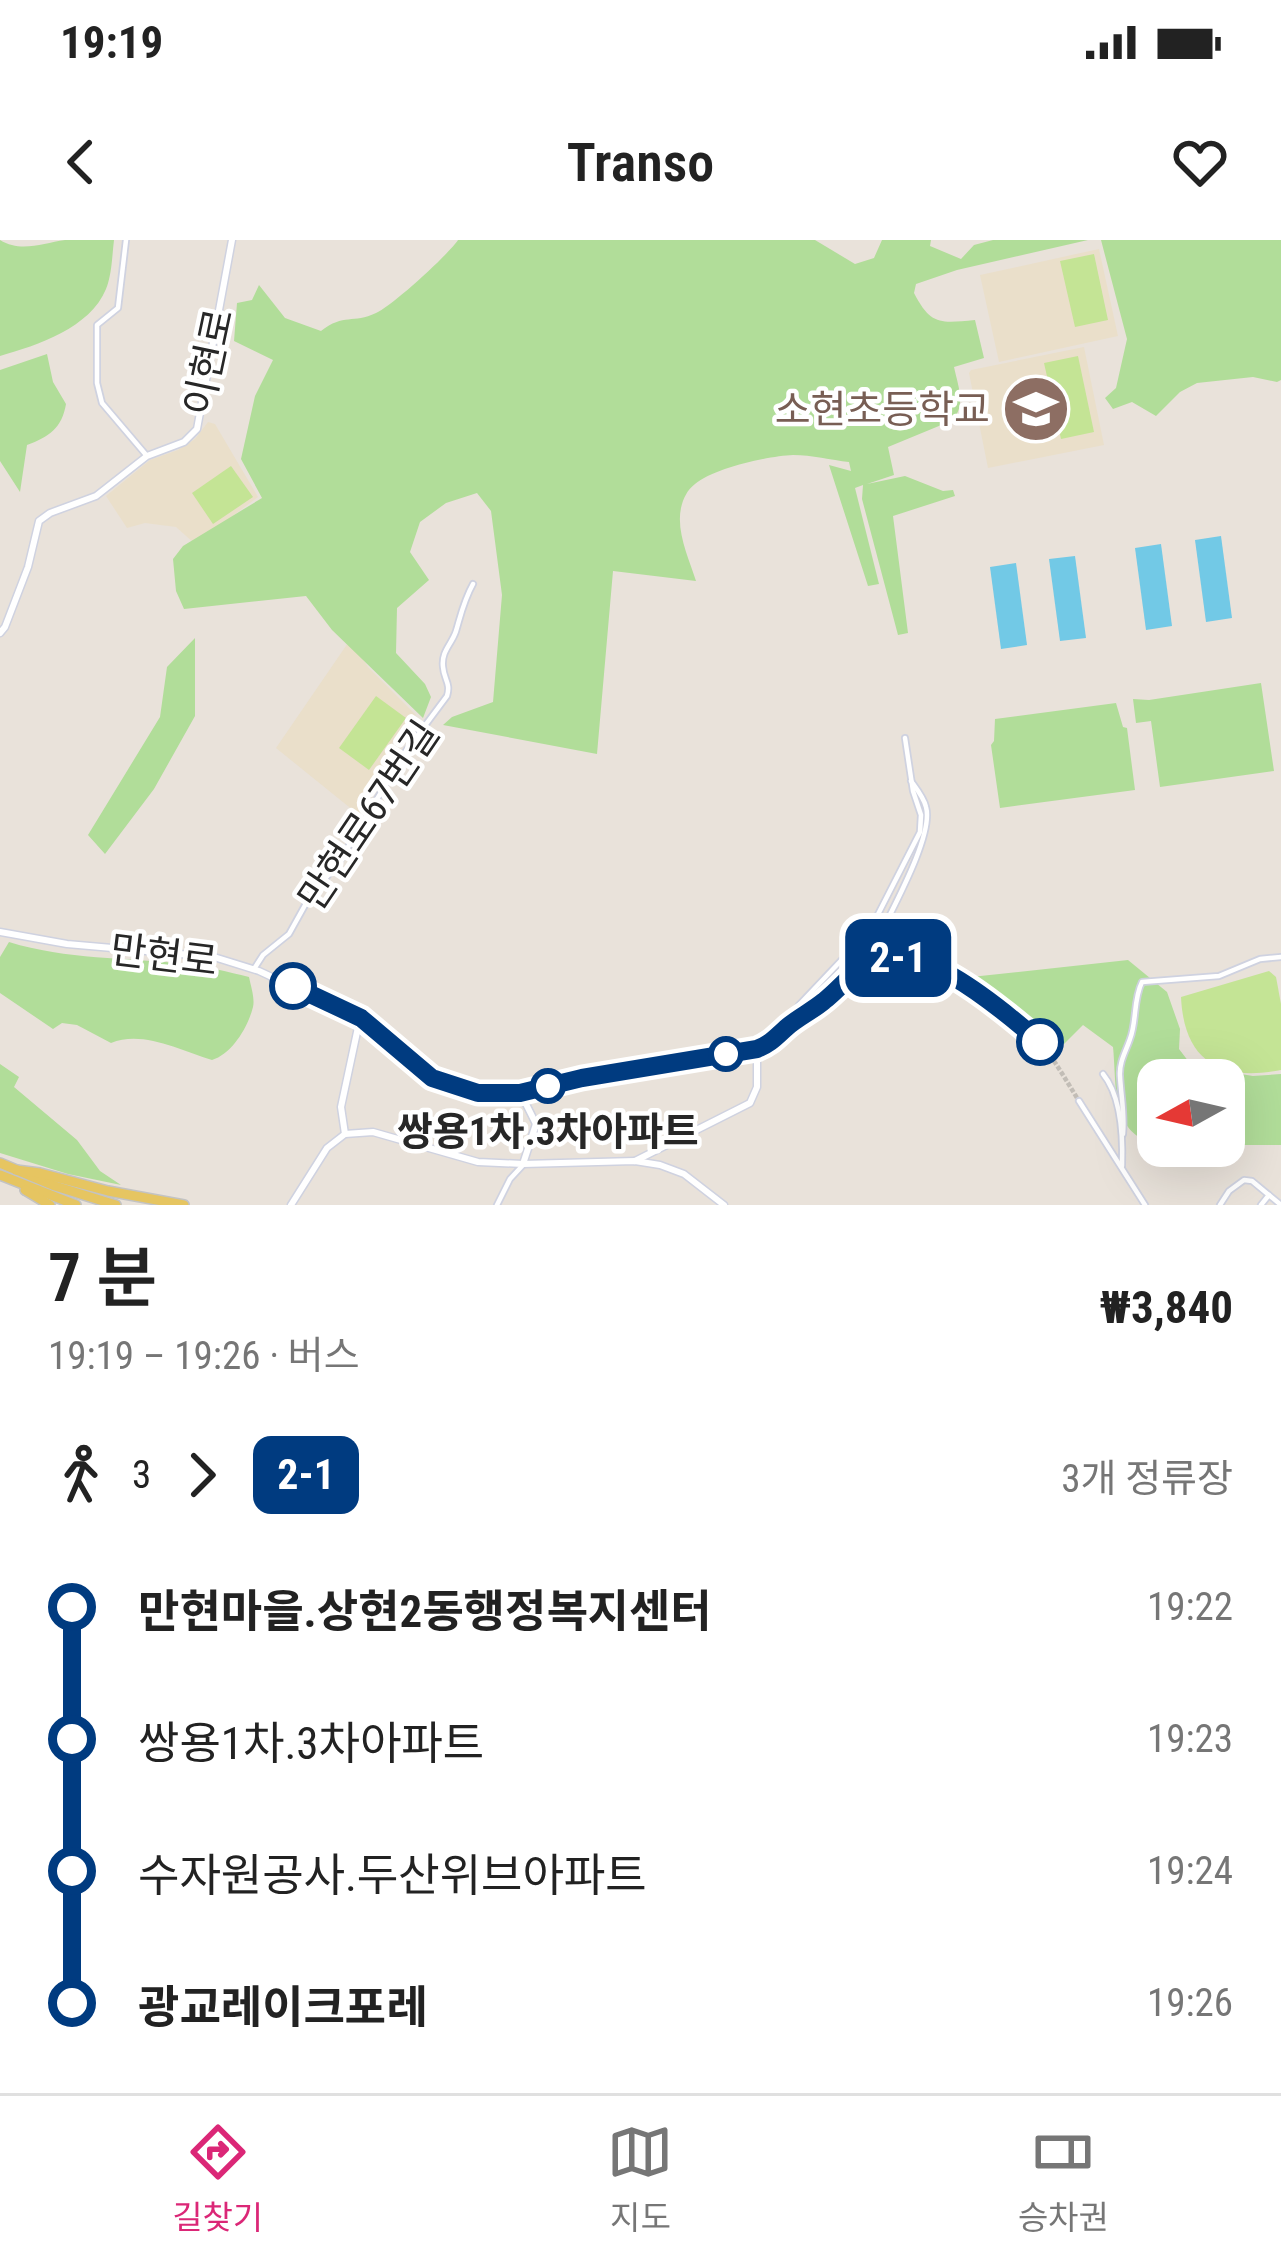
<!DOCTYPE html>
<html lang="ko">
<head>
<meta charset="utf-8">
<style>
	:root { --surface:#fff; --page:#f2f2f2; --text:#222; --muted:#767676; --line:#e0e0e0; --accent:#db2777 }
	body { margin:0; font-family:"Roboto Condensed","Noto Sans KR",sans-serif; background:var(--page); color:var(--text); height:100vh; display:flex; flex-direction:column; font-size:45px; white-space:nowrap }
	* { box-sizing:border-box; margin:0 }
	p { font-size:39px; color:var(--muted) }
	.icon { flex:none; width:66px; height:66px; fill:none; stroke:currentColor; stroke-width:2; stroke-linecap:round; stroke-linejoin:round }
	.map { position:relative; height:965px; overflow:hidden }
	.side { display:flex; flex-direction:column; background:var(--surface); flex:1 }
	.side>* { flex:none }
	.badge { padding:0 24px; border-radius:18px; font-size:42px; line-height:78px }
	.needle { width:78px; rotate:262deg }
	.tools { position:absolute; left:1137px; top:819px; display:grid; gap:24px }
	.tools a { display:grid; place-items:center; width:108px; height:108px; border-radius:24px; background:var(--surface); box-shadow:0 12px 48px #0002; font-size:60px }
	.map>.badge { position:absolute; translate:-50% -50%; box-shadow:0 0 0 6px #fff }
	.legs { display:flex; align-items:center; gap:18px; height:132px; padding:0 48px; font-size:39px }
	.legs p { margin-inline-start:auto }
	.headline { display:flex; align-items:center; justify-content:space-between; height:204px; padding:0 48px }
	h1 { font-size:66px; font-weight:600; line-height:90px }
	ul { padding:0 48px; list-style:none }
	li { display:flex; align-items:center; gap:42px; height:132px; font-size:45px }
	li i { display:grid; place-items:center; width:18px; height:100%; margin:0 15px; background:currentColor }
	li i::after { content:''; width:30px; height:30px; margin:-15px; border:9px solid; border-radius:50%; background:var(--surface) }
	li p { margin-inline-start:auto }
	li:first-child i { background:linear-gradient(#0000 50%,currentColor 0) }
	li:last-child i { background:linear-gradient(currentColor 50%,#0000 0) }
	.status { display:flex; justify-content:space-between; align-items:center; height:84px; padding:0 60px; background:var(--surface); direction:ltr }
	.status svg { height:33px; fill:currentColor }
	header { display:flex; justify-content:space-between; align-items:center; height:156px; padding:0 48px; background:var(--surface); font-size:54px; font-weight:600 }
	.tabs { display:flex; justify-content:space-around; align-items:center; height:168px; border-top:3px solid var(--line); background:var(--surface); font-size:33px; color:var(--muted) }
	.tabs a { display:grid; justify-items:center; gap:6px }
	.tabs .active { color:var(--accent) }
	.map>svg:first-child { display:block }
	.education { fill:#eadfca }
	.green { fill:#b1dd99 }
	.pitch { fill:#c4e495 }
	.water { fill:#72c9e6 }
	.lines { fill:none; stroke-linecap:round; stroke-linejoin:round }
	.minor-tunnel { stroke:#c2bdb6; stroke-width:4.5; stroke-dasharray:4.5 2; stroke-linecap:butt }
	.minor-casing { stroke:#cfd2e0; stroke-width:8 }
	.tertiary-casing { stroke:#cfd2e0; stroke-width:9 }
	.primary-casing { stroke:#c3c3c3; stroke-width:12 }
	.minor { stroke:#fff; stroke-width:4.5 }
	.tertiary { stroke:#fff; stroke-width:6 }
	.primary { stroke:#e6c561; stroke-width:9 }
	.line-1-casing { stroke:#fff; stroke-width:27 }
	.line-1 { stroke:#003b80; stroke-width:18 }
	.stop-1-dot { fill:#fff; stroke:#003b80; stroke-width:6 }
	.labels { text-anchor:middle; stroke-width:9; stroke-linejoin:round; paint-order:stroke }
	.street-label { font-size:39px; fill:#272727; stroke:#fff }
	.education-label { font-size:39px; fill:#785e54; stroke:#fff; text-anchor:end }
	.stop-label { font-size:39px; font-weight:bold; fill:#272727; stroke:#fff }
</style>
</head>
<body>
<div class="status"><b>19:19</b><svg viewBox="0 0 49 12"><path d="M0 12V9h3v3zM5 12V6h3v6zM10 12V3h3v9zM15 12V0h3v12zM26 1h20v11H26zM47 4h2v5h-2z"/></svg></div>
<header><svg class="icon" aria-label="back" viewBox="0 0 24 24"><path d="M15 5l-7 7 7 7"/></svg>Transo<svg class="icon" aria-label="heart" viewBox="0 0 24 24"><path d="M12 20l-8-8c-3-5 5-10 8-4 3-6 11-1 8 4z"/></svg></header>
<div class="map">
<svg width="1281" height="965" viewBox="0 0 1281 965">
	<rect width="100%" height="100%" fill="#e9e2da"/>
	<g class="education">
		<polygon points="1099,9 1118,96 999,122 980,35"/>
		<polygon points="1084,107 1104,205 988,228 969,133 971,130"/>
		<polygon points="208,182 215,184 258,257 195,304 176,287 145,283 127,288 106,256 150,220 178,210 195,199"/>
		<polygon points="350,400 368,427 416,475 400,490 390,506 359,575 276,508"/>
	</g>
	<g class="green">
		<path d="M0,0C21,13 43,3 65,0C81,0 98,0 114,0C112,16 112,34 106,49C90,88 38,105 0,116Z"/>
		<path d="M458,0H815L855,24L874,18L882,0H931L930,6L961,19L974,5L993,0H1088L957,30L916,44L914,53C931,86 941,83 975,80L984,118L954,127C958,146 967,167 951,181L888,207L894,235L867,244L905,236L943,251L953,250L955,256L893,276L908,393L898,395L862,259L863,245L855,248L879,344L868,346L829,225L851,231L849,222C831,220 812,215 793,215C768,216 714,228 695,244C687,250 683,259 681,268C676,292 689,319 696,341L613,331L597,514L443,485L452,477L493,462L502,355L491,271L477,253L446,263L420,282L410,312L429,340L397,368L396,413L425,444L431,457L423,478L332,390L306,356L184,369L176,351L173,319L183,306L262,258L241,219L255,156L273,120L234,101L237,63L252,60L259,45L285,78L321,91C344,73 353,84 376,73C391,67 449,14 458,0Z"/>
		<polygon points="1101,0 1281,0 1281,140 1277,142 1253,137 1197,143 1180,152 1156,176 1132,162 1113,169 1105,158 1116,148 1127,99"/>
		<path d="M47,114L53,142L66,164C62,188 49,197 27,205L20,252L0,221V130Z"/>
		<polygon points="195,398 195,476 154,549 105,614 88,595 160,477 167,427"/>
		<polygon points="1261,443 1274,531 1160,547 1151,481 1136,483 1133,459 1149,460"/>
		<polygon points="1116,463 1123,487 1127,488 1135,550 1000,568 991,505 994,501 995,479"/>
		<path d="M9,702C67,720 125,717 185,724C207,726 228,732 249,737C251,747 255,758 253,767C248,787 232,814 212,820C180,810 142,790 111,803L77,785L62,783L53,789L0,753V717Z"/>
		<path d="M1128,720L1167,752L1180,789L1179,809L1192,826L1253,836L1281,834V905H1224V840H1158V904C1110,895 1117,847 1113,807L1083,785L1064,804L1039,790L971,737Z"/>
		<polygon points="0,824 19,837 14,847 77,900 100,931 121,945 68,934 0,913"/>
	</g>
	<g class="pitch">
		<polygon points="1094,14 1108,80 1075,87 1060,21"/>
		<polygon points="1078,116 1094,192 1061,199 1044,123"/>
		<polygon points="231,226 253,257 213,284 192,253"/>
		<polygon points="376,456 406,478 369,530 339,508"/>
		<path d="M1269,731L1276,737L1281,764V830C1220,842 1184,821 1181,757Z"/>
	</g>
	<g class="water">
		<polygon points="1221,296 1232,378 1206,382 1195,300"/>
		<polygon points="1161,304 1172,386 1146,390 1135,308"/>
		<polygon points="1075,316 1086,398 1060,401 1049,319"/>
		<polygon points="1016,323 1027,405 1001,409 990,327"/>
	</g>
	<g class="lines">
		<path class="minor-tunnel" d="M869,720C885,718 901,716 917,719C947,725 1022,781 1042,805C1056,822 1067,842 1079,861"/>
		<g class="minor-casing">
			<g id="minor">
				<polyline points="126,0 118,68 97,85 97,143 102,163 147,216"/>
				<path d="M254,729L263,715L289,694L309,658L339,622L406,511L447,456C451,443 444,440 443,427C441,411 452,404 456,391C461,374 464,360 473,344"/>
				<polyline points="789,783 799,765 870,690 920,592 921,575 913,551 905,498"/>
				<path d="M757,809L772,802L786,788L830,757L881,708L879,697C892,669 934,595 926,567C924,558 916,548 911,541"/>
				<path d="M1103,834C1121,856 1123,898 1122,926"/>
				<polyline points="1079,861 1145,965"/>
				<path d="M1123,894C1125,874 1121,856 1120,836C1119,822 1126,811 1130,799C1137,781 1133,760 1142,742L1219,736L1260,719L1281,717"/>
				<polyline points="497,965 510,939 523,925"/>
				<polyline points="1220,965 1229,951 1244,940 1252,941 1281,965"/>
				<polyline points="1261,965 1269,955"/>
			</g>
		</g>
		<g class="tertiary-casing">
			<g id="tertiary">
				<polyline points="0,393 5,387 28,327 39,281 50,273 96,256 147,216 184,202 197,189 232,0"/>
				<polyline points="0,692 67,704 214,717 259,731 360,778 432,838 478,853 520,852 582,838 757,809 757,847 750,863 635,921"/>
				<polyline points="520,852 536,884 523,924"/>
				<polyline points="345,894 341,867 360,778"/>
				<polyline points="291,965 327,908 345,894 373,892 478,922 523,924 635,921 660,925 684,934 724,965"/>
			</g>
		</g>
		<g class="primary-casing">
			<g id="primary">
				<polyline points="0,923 55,946 116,965"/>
				<polyline points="16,930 40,933 108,951 184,965"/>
				<polyline points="0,935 76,965"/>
				<polyline points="25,950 50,965"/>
			</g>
		</g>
		<use href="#minor" class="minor"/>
		<use href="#tertiary" class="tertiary"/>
		<use href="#primary" class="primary"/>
	</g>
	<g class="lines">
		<g class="line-1-casing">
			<path id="line-1" d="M293,746L361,778L432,838L478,853H520L582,838L757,809C770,804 776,797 786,788C797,778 812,771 824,761C838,750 850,735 865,724C911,689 1006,773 1040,802"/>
		</g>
		<use href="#line-1" class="line-1"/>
	</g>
	<defs>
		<g id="school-disc" transform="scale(3.45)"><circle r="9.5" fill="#8d6e63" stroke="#fff"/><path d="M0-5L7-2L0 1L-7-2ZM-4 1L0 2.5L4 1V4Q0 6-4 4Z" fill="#fff"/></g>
	</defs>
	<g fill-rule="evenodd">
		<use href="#school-disc" x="1036" y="169"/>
	</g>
	<g class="stop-1-dot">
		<circle cx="293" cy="746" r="21"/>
		<circle cx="1040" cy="802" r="21"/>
		<circle cx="726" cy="814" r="15"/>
		<circle cx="548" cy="846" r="15"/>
	</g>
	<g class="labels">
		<g class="street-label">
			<text transform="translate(208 122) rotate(-78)" y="14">이현로</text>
			<text transform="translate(368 575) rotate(-56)" y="14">만현로67번길</text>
			<text transform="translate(164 715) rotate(7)" y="14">만현로</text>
		</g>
		<g class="education-label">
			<text x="990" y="183">소현초등학교</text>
		</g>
		<g class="stop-label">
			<text x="548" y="905">쌍용1차.3차아파트</text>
		</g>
	</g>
</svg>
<div class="tools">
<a><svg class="needle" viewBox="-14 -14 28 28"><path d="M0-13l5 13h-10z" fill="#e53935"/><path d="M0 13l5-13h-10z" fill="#767676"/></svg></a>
</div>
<b class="badge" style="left:898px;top:718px;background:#003b80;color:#fff">2-1</b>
</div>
<section class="side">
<div class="headline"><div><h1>7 분</h1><p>19:19 – 19:26 · 버스</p></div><b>₩3,840</b></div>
<div class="legs"><svg class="icon" aria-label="walk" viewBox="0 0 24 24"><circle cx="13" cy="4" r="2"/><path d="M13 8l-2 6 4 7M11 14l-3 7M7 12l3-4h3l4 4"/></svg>3<svg class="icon" aria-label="forward" viewBox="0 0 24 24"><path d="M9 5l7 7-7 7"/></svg><b class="badge" style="background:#003b80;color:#fff">2-1</b><p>3개 정류장</p></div>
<ul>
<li><i style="color:#003b80"></i><b>만현마을.상현2동행정복지센터</b><p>19:22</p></li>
<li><i style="color:#003b80"></i><span>쌍용1차.3차아파트</span><p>19:23</p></li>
<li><i style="color:#003b80"></i><span>수자원공사.두산위브아파트</span><p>19:24</p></li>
<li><i style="color:#003b80"></i><b>광교레이크포레</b><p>19:26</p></li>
</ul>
</section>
<nav class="tabs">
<a class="active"><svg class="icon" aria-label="directions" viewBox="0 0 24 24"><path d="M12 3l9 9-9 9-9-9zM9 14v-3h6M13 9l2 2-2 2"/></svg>길찾기</a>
<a><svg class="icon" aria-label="map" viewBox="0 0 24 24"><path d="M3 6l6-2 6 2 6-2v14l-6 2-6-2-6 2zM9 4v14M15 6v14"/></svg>지도</a>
<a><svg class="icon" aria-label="tickets" viewBox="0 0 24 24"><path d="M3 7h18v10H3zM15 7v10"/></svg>승차권</a>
</nav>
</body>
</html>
